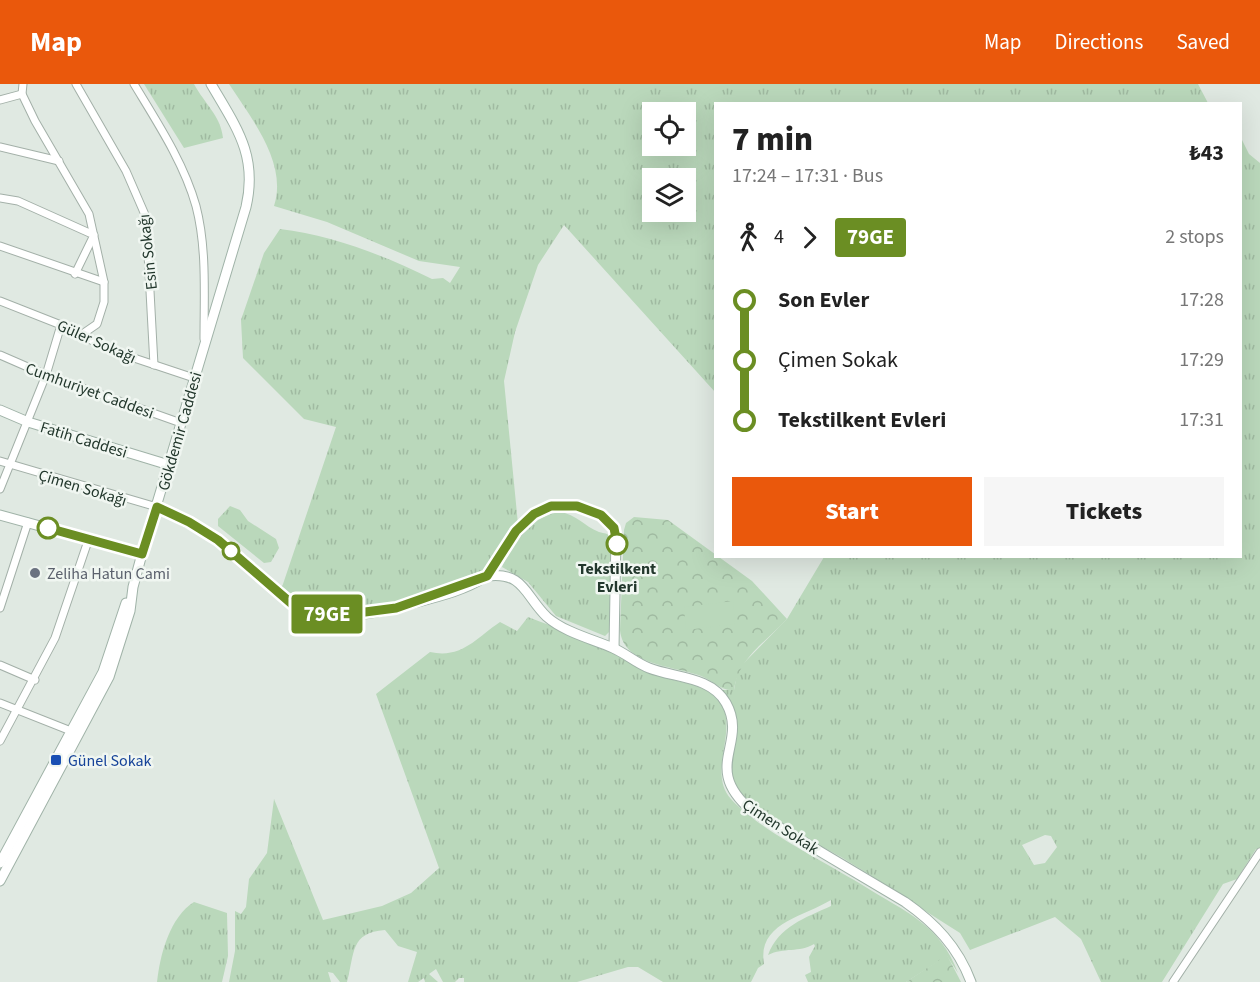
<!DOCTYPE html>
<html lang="en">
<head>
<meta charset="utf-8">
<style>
	:root { --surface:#fff; --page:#f6f6f6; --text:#222; --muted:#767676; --accent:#ea580c }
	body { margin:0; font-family:"Source Sans 3",sans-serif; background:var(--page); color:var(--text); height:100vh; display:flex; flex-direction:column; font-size:22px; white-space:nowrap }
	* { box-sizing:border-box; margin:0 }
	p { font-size:20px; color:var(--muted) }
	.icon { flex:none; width:33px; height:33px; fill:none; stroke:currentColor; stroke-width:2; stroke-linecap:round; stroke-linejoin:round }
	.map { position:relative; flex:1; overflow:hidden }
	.side { position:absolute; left:714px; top:18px; width:528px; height:456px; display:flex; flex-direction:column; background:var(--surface); border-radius:0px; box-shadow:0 6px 24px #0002 }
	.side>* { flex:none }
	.badge { padding:0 12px; border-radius:4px; font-size:21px; line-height:39px }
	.buttons { position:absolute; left:642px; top:18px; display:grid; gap:12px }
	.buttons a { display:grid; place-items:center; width:54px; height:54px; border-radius:0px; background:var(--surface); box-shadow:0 6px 24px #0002; font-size:30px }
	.map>.badge { position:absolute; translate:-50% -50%; box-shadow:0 0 0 3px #fff }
	.legs { display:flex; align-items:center; gap:9px; height:66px; padding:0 18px; font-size:20px }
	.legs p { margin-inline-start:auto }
	.overview { display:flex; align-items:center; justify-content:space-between; height:102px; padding:0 18px }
	h1 { font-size:33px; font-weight:800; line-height:45px }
	.action { display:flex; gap:12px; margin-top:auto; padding:12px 18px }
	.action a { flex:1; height:69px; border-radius:0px; background:var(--accent); color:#fff; font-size:24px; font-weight:800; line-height:69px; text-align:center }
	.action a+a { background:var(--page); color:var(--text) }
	ul { padding:0 18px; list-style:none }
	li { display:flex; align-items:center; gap:21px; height:60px; font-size:22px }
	li i { display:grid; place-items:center; width:9px; height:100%; margin:0 8px; background:currentColor }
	li i::after { content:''; width:15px; height:15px; margin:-8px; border:4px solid; border-radius:50%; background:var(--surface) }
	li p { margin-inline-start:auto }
	li:first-child i { background:linear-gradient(#0000 50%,currentColor 0) }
	li:last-child i { background:linear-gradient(currentColor 50%,#0000 0) }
	header { display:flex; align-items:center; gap:36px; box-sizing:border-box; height:84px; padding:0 30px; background:var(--accent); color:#fff }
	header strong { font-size:28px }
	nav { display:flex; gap:33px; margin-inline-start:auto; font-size:21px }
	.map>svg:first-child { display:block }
	.grass { fill:url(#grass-tufts); fill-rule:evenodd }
	.park { fill:url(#park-crowns) }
	.pitch { fill:#bad8bb }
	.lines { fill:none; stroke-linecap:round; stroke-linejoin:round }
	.minor-casing { stroke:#a3b0a8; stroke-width:9 }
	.secondary-casing { stroke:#a0b3a8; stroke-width:11 }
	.minor { stroke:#fff; stroke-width:7 }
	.secondary { stroke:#fff; stroke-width:9 }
	.line-1-casing { stroke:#fff; stroke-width:14 }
	.line-1 { stroke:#6b8e23; stroke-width:9 }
	.stop-1-dot { fill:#fff; stroke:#6b8e23; stroke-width:3 }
	.worship-dot { fill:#6b7280; stroke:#f0f6f1; stroke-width:2 }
	.transit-dot { fill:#1a4fb4; stroke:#f0f6f1; stroke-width:2 }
	.labels { text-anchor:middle; stroke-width:5; stroke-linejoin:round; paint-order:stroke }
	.street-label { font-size:16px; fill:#22372c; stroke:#f0f6f1 }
	.stop-label { font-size:16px; font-weight:bold; fill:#22372c; stroke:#f0f6f1 }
	.worship-label { font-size:16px; fill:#5b616d; stroke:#f0f6f1; text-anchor:start }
	.transit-label { font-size:16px; fill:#164399; stroke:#f0f6f1; text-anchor:start }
</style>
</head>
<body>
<header>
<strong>Map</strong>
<nav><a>Map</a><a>Directions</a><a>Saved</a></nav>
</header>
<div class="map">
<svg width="1260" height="898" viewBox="0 0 1260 898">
	<defs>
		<pattern id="grass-tufts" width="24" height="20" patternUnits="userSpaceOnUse" patternTransform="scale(1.5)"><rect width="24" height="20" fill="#bad8bb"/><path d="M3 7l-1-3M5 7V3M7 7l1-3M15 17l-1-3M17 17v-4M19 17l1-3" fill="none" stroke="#a0baa1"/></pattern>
		<pattern id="park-crowns" width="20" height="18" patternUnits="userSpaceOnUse" patternTransform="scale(1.5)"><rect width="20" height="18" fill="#bad8bb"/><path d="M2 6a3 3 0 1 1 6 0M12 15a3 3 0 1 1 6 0" fill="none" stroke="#a0baa1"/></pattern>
	</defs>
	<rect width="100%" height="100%" fill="#e0e9e2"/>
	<g class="grass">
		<path d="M144,0H194C204,19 221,32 223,54L184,64Z"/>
		<path d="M229,0H1198L1208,19L716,20L715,308L564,141L538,181L515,248L504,297L518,440C506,454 493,481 479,490C462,502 442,506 423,511C375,525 324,537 282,503L336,343L304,335L243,274L241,236L264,169L280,145C331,151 386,172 432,195L443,194L450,199L460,183L419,177L327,138L274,122C288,79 251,34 229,0ZM686,28V62H652V28ZM686,94V128H652V94Z"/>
		<path d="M1241,54L1249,70L1260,79V765H1256L1237,795L1223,800L1162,898H1101L1081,855L1055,833L970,866L960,849C920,824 881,797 841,773C810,755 755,732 736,702C719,675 753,642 722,606H734L738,585L787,535L824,473L1240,472ZM1045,751L1051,752L1057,763L1045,779L1034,781L1022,761Z"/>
		<polygon points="230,422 240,426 248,437 276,455 279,464 271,478 264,479 218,442 218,435"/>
		<path d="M560,428C576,430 584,442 599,448C605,450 607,448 611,454L610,547L605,552L556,532L528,498L502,483C512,458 533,431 560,428Z"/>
		<path d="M528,533C557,544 588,555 616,569C630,576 641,586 656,591C674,598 696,598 712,610C747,636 704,685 731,715C759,746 827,779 864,802C905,828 940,840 958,889L947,872L906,898H808L805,891L811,888L809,873L815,862L814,860C799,869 784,863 768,871C779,842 805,834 831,822V816C803,833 757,839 764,880L758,884L751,898H663L638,883H628L577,898H464V894H459L455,898H443L436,885L429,890L438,898H425L424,894L418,898H408L417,868L398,862L385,846C350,849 355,868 347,898H340L333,889L328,888L331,898H229L235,867V827L241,830L246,823L249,795L267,769L274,715L323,836L382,822L411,809L439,784L376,610L430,568C462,575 476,554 500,538L517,547Z"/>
		<path d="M194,818L227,829L228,872L222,898H157C160,870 170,833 194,818Z"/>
	</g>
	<g class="park">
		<path d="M634,433L668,436L752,497L787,535C765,559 739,573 734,606C720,607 714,597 701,592C676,582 623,582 620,546L624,446L626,439Z"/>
		<polygon points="947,871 961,898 906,898"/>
	</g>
	<polygon class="pitch" points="733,517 735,540 686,546 684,523"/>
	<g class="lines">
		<g class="minor-casing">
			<g id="minor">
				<polyline points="23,0 22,10 35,37 89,130 104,198 104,218 97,240 81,251"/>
				<polyline points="76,0 126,87 146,133 154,281"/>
				<path d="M134,0C157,38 184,79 196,122C207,164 204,212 204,255"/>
				<polyline points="0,16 22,10"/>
				<polyline points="0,63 59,77"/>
				<polyline points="0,114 18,117 94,151 75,190"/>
				<polyline points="0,162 104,198"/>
				<polyline points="0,217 61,241 113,267 194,294"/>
				<polyline points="0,271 46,291 181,339"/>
				<polyline points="0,377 157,423"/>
				<polyline points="0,405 46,291 61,241"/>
				<polyline points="0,524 28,438"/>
				<polyline points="0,581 35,596"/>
				<polyline points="0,619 76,649"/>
				<polyline points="0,657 55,554 88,457"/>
				<polyline points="1173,898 1260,768"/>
			</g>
		</g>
		<g class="secondary-casing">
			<g id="secondary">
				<polyline points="0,326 28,338 169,381"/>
				<path d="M157,423C187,437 215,453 242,475C259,489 274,509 293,520C324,537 366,532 399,523C427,515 461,509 485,493C492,489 497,478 501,471C524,435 550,406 596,429C606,434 614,439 616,451L614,564"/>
				<polyline points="0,431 142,470"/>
				<path d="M487,492C524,487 525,512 547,533C564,548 592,555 613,564C625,569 636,579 649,584C674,594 711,592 726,619C749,660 700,683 752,727L905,818C935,839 958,863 971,898"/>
				<polyline points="0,779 103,588 126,519"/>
				<path d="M0,797L109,593L130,527L133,503L143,466L246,123C258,71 236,43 211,0"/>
			</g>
		</g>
		<use href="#minor" class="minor"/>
		<use href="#secondary" class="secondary"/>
	</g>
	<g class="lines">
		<g class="line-1-casing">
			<polyline id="line-1" points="48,444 142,470 157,423 189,438 218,456 292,520 334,532 396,524 487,492 516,447 534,430 551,422 577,422 601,431 614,444 617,460"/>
		</g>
		<use href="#line-1" class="line-1"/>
	</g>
	<g class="stop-1-dot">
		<circle cx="48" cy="444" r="10"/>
		<circle cx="617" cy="460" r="10"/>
		<circle cx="231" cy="467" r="8"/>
	</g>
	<circle class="worship-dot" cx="35" cy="489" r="6"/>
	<rect class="transit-dot" x="50" y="670" width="12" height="12" rx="3"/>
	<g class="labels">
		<g class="street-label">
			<text transform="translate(147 168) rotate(-96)" y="6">Esin Sokağı</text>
			<text transform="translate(97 257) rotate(24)" y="6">Güler Sokağı</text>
			<text transform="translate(90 306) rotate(20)" y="6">Cumhuriyet Caddesi</text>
			<text transform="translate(179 347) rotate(-74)" y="6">Gökdemir Caddesi</text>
			<text transform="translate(84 355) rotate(17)" y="6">Fatih Caddesi</text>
			<text transform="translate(83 403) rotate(17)" y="6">Çimen Sokağı</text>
			<text transform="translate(781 742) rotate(33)" y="6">Çimen Sokak</text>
		</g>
		<g class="stop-label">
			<text x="617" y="490">Tekstilkent<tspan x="617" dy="18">Evleri</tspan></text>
		</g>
		<g class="worship-label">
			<text x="47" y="495">Zeliha Hatun Cami</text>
		</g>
		<g class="transit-label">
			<text x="68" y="682">Günel Sokak</text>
		</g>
	</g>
</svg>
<div class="buttons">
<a><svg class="icon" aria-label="locate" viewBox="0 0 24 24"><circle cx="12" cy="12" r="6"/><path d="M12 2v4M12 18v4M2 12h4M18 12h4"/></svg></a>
<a><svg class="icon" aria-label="layers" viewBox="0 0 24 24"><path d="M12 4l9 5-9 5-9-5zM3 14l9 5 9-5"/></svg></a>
</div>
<b class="badge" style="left:327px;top:530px;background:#6b8e23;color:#fff">79GE</b>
<section class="side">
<div class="overview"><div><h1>7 min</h1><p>17:24 – 17:31 · Bus</p></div><b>₺43</b></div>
<div class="legs"><svg class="icon" aria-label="walk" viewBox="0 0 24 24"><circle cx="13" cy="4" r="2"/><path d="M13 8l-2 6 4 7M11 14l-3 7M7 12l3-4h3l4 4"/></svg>4<svg class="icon" aria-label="forward" viewBox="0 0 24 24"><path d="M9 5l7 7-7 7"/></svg><b class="badge" style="background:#6b8e23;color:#fff">79GE</b><p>2 stops</p></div>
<ul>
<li><i style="color:#6b8e23"></i><b>Son Evler</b><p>17:28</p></li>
<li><i style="color:#6b8e23"></i><span>Çimen Sokak</span><p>17:29</p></li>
<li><i style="color:#6b8e23"></i><b>Tekstilkent Evleri</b><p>17:31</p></li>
</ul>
<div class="action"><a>Start</a><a>Tickets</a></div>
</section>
</div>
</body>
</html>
